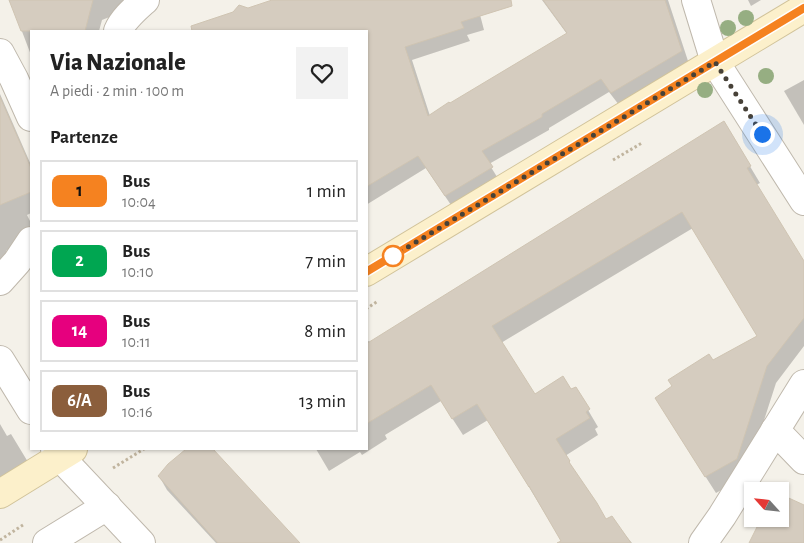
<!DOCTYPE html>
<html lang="it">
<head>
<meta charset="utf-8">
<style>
	:root { --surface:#fff; --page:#f2f2f2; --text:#222; --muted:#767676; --line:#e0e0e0 }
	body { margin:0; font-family:"Alegreya Sans",sans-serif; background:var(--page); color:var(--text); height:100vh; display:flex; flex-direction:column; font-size:19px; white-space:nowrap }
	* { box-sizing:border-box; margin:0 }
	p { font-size:16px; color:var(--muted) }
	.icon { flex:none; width:28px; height:28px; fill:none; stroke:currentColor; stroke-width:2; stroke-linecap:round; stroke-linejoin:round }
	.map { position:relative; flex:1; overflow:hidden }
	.drawer { position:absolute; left:30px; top:30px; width:338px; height:420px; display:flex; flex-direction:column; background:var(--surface); border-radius:0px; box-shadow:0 1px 4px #0004 }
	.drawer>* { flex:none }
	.badge { padding:0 10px; border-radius:8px; font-size:18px; line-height:32px }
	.needle { width:32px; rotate:297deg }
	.buttons { position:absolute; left:744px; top:482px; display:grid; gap:10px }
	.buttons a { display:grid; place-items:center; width:45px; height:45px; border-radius:0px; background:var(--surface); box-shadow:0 1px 4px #0004; font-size:25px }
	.you { position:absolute; width:25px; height:25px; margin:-12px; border:4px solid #fff; border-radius:50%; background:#1a73e8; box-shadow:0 0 0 8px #1a73e833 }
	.map>.badge { position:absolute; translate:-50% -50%; box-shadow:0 0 0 2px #fff }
	h2 { padding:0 20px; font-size:19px; line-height:45px }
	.round { display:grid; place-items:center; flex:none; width:52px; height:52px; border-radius:0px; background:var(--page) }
	.overview { display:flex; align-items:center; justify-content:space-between; height:85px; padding:0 20px }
	h1 { font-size:24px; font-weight:800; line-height:38px }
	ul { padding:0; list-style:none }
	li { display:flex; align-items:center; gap:15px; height:62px; margin:0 10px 8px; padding:0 10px; border:2px solid var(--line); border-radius:0px }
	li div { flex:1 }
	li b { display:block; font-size:19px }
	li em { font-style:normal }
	li .badge { min-width:55px; font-weight:700; text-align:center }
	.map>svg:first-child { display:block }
	.shadow { fill:#0003 }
	.building { fill:#d5ccbf; stroke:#cfc4b2 }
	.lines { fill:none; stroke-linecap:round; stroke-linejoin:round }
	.street-casing { stroke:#bfb8ac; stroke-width:30 }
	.secondary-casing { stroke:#d1c39a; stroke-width:30 }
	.path { stroke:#c0b49e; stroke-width:3; stroke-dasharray:2.5 2.5; stroke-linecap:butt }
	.street { stroke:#fff; stroke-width:28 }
	.secondary { stroke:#fcf0cb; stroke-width:28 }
	.tree { fill:#96ae82 }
	.line-casing { stroke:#fff; stroke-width:11 }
	.line { stroke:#f58220; stroke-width:8 }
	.walk { stroke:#474138; stroke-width:5; stroke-dasharray:0 9 }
	.stop-dot { fill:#fff; stroke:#f58220; stroke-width:2.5 }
</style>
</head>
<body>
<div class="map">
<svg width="804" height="543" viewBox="0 0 804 543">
	<rect width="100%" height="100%" fill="#f4f1e9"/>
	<g class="shadow">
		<polygon points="10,0 152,0 102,20 99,31 31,31 31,55"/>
		<polygon points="276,0 501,0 478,7 484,30 467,35 470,41 412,60 430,116 567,34 542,0 668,0 689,64 619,105 609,92 549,128 549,130 489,164 499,180 453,208 426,168 366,205 366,31 190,31 248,9"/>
		<polygon points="748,0 761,0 751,6"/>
		<polygon points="804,80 804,125 784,91"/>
		<polygon points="0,94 31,165 31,213 27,215 31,223 31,234 6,251 12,268 0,279"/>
		<polygon points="724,123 760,183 756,185 804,263 804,346 776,383 746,476 716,493 666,415 712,362 758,337 693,228 501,343 535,396 571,391 588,410 598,427 595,429 598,435 565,456 606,521 621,530 632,543 563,543 488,420 463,435 441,401 385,435 387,439 362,455 360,452 329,471 316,449 366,449 366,342 369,341 370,343"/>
		<polygon points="0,424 7,436 11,434 31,467 0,487"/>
		<polygon points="188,449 211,449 298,543 216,543 167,490 159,476 169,465"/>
	</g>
	<g class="building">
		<polygon points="9,0 93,0 85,31 21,31"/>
		<polygon points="272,0 511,0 512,6 461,22 464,28 405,47 428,116 449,102 450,103 567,33 543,0 665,0 682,51 611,93 601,79 542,114 542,117 482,151 493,167 445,196 418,156 366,187 366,31 192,31 191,26 233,12 239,5 248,8"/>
		<polygon points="0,97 31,168 31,192 0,205"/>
		<polygon points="724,121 751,166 747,168 804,261 804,318 767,366 737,459 705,477 655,398 672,386 668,380 709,354 713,360 757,336 682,212 492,326 535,394 563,376 571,389 576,387 590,409 586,412 590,418 556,439 570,461 569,462 597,503 606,519 612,516 631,543 557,543 561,541 529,486 529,487 477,404 452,419 431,385 366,424 366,344"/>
		<polygon points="186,449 213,449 300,543 218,543 158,476 168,464"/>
		<polygon points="780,494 804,505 804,543 749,543 761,519 780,519"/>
	</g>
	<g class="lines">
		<g class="street-casing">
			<g id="street">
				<polyline points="696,0 715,62 804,201"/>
				<path d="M118,31C123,19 135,9 145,0"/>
				<polyline points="0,53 14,79 31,117"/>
				<polyline points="0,281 17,262 31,241"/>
				<polyline points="0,360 31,410"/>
				<polyline points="775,430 804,460"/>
				<polyline points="55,449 60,457 141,543"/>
				<polyline points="47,543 107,506"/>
				<polyline points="703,543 722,516 804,384"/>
			</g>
		</g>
		<g class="secondary-casing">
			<g id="secondary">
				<polyline points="366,272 804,8"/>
				<polyline points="0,494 73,449"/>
			</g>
		</g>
		<g class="path">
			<polyline points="613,160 642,143"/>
			<polyline points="366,309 378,301"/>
			<polyline points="113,468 144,449"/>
			<polyline points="0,540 23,525"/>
		</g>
		<use href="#street" class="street"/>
		<use href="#secondary" class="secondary"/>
	</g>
	<g class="tree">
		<circle cx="746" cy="18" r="8"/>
		<circle cx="728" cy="28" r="8"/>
		<circle cx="766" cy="76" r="8"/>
		<circle cx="705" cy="90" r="8"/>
	</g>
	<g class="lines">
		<g class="line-casing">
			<polyline id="line" points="366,272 804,8"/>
		</g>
		<use href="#line" class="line"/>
		<polyline class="walk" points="393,256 715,62 762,134"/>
	</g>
	<circle class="stop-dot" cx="393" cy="256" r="10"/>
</svg>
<div class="buttons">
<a><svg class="needle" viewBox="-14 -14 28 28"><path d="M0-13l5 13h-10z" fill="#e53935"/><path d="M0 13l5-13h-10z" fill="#767676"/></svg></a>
</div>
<div class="you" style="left:762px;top:134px"></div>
<section class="drawer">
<div class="overview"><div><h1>Via Nazionale</h1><p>A piedi · 2 min · 100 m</p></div><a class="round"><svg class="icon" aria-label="heart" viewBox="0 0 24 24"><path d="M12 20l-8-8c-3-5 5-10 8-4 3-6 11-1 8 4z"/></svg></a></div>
<h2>Partenze</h2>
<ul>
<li><span class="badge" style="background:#f58220;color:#111">1</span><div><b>Bus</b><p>10:04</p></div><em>1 min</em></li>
<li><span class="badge" style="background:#00a651;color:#fff">2</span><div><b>Bus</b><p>10:10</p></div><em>7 min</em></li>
<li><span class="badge" style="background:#e6007e;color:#fff">14</span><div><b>Bus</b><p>10:11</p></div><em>8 min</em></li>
<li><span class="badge" style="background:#8b5e3c;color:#fff">6/A</span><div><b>Bus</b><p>10:16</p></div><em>13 min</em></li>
</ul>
</section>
</div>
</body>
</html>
